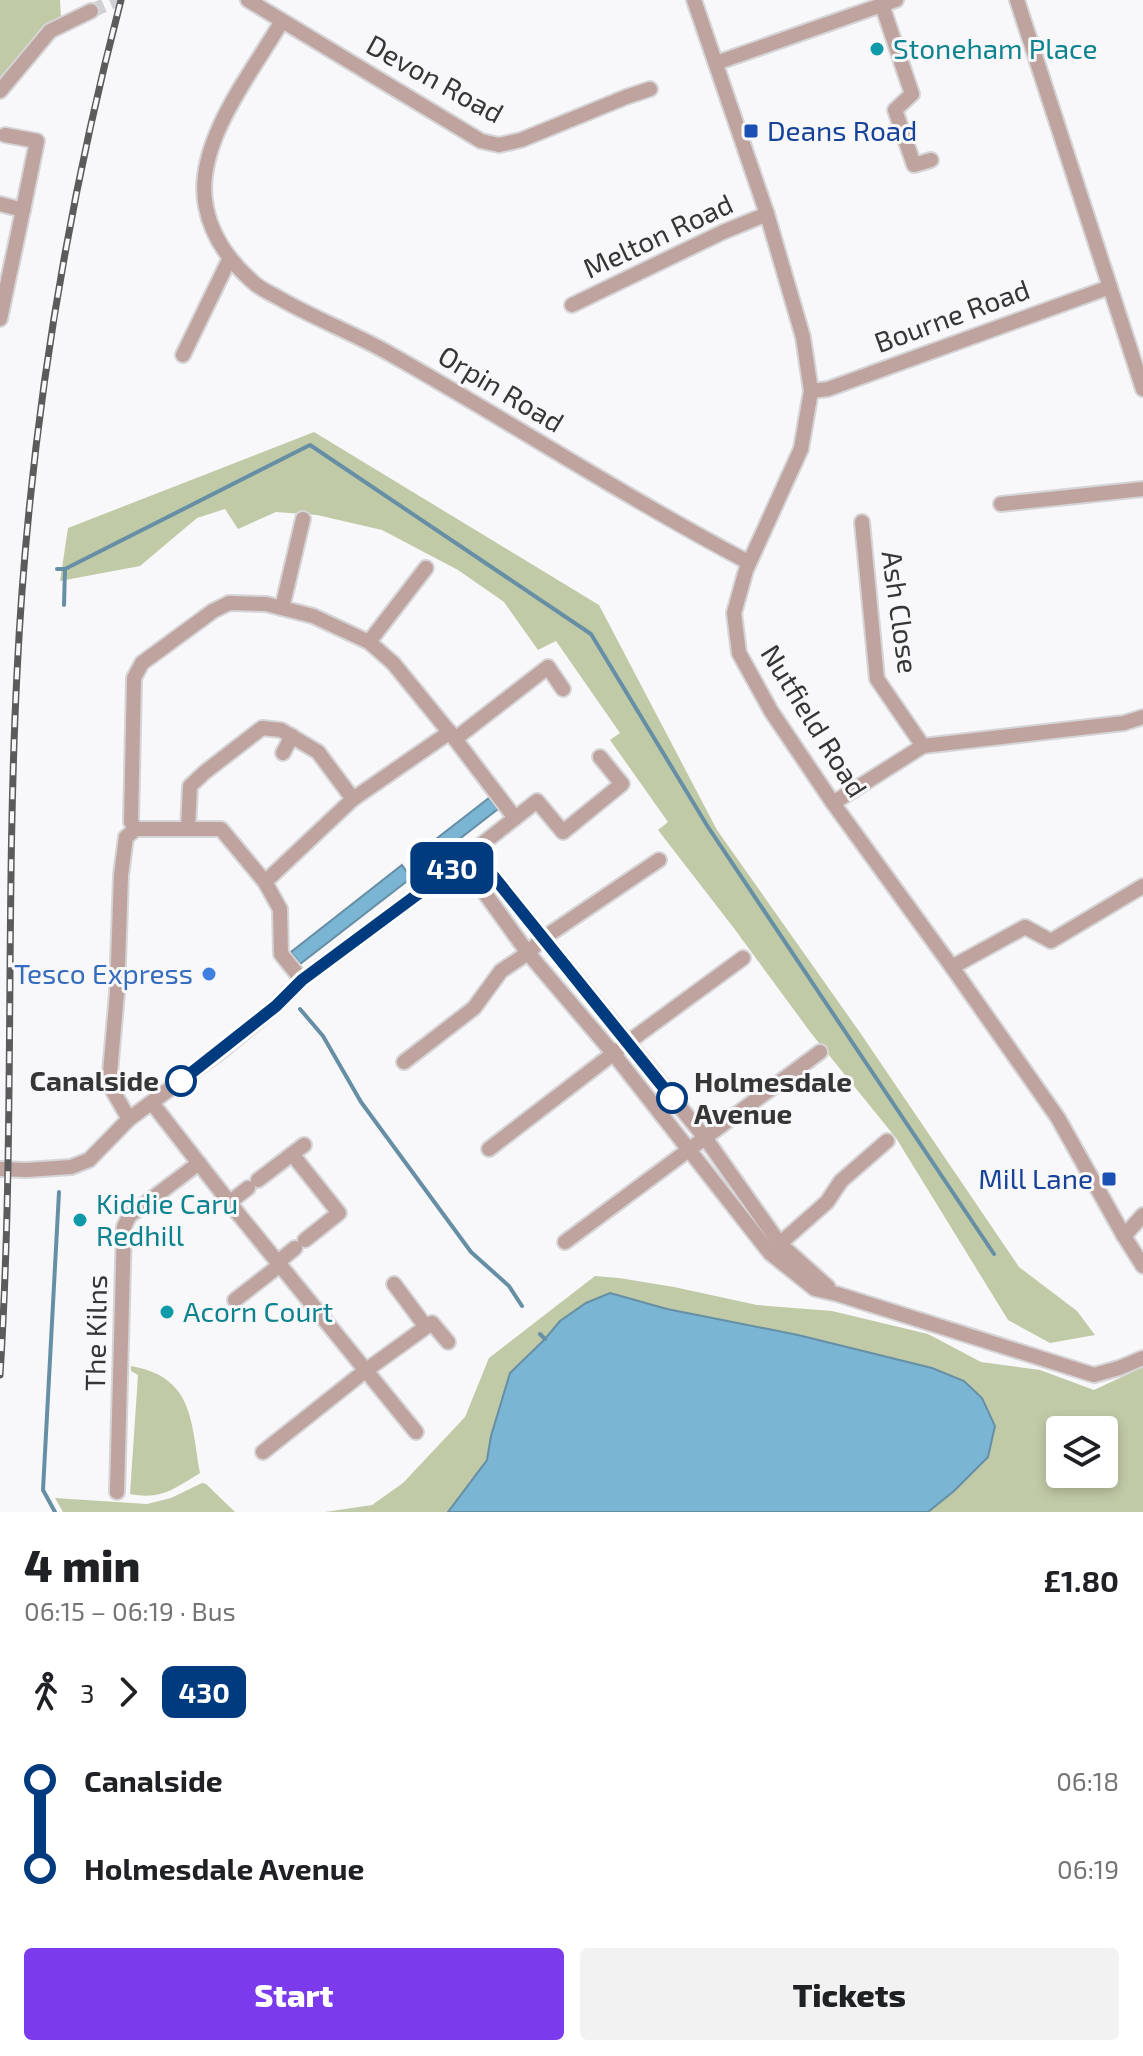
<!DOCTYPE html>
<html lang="en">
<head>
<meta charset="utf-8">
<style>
	:root { --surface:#fff; --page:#f2f2f2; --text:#202124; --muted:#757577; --accent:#7c3aed }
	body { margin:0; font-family:"Exo 2",sans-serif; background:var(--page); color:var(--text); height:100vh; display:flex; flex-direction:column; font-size:30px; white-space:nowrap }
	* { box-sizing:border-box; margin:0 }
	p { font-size:26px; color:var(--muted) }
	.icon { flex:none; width:44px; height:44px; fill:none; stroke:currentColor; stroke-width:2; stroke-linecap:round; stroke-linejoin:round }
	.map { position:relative; height:1512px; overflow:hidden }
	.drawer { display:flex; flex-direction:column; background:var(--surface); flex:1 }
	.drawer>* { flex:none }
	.badge { padding:0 16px; border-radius:12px; font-size:28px; line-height:52px }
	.controls { position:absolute; left:1046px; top:1416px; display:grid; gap:16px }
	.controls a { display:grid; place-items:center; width:72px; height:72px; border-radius:8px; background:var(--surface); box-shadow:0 4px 12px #0003; font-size:40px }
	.map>.badge { position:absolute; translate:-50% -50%; box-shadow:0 0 0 4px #fff }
	.legs { display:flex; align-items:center; gap:12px; height:88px; padding:0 24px; font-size:26px }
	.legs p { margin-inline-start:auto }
	.head { display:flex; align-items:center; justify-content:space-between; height:136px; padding:0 24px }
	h1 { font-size:44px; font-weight:800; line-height:60px }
	.cta { display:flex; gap:16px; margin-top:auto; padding:16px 24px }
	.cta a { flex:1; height:92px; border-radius:8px; background:var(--accent); color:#fff; font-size:32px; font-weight:800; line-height:92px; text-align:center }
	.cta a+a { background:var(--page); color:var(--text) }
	ul { padding:0 24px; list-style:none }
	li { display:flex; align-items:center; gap:28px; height:88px; font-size:30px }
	li i { display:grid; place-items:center; width:12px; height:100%; margin:0 10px; background:currentColor }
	li i::after { content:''; width:20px; height:20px; margin:-10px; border:6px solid; border-radius:50%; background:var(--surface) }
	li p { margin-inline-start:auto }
	li:first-child i { background:linear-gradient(#0000 50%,currentColor 0) }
	li:last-child i { background:linear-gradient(currentColor 50%,#0000 0) }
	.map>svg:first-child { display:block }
	.green { fill:#c1caa7; fill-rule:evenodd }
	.water { fill:#7ab5d4; stroke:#668fa5; stroke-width:2 }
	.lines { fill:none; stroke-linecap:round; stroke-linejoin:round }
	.stream { stroke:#668fa5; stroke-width:4 }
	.minor-tunnel { stroke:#d1d1d3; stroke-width:14; stroke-dasharray:14 7; stroke-linecap:butt }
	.minor-casing { stroke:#d5d5d7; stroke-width:18 }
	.minor { stroke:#bfa39e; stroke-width:14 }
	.rail-casing { stroke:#5b5b5b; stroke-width:7 }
	.rail { stroke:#f8f8fa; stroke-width:4; stroke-dasharray:12; stroke-linecap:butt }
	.line-1-casing { stroke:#fff; stroke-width:18 }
	.line-1 { stroke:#003b80; stroke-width:12 }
	.culture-dot { fill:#0f9aa8; stroke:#f8f8fa; stroke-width:3 }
	.transit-dot { fill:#1a4fb4; stroke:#f8f8fa; stroke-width:3 }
	.shop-dot { fill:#3f7fe0; stroke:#f8f8fa; stroke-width:3 }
	.stop-1-dot { fill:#fff; stroke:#003b80; stroke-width:4 }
	.labels { text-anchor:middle; stroke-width:6; stroke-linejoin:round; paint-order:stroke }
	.culture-label { font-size:28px; fill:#0d838f; stroke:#f8f8fa; text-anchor:start }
	.street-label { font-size:28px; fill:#363636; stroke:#f8f8fa }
	.transit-label { font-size:28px; fill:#164399; stroke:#f8f8fa; text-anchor:start }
	.shop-label { font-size:28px; fill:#366cbe; stroke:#f8f8fa; text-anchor:end }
	.stop-label { font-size:28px; font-weight:bold; fill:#363636; stroke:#f8f8fa; text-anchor:end }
</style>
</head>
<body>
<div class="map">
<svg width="1143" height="1512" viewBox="0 0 1143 1512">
	<rect width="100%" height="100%" fill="#f8f8fa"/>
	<g class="green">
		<polygon points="0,0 60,0 61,17 0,85"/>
		<polygon points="314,432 599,605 717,830 861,1034 1019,1267 1077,1311 1095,1335 1050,1343 1008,1320 896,1138 811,1033 733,927 658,830 668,822 610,740 620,733 556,641 538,650 504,602 458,570 382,530 317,515 276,512 238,529 225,509 197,518 140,566 60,581 68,528"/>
		<path d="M595,1276L619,1278L674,1287L757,1305L832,1311L928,1334L981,1362L1040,1370L1094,1390L1143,1367V1512H325L372,1505L403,1483L465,1417L489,1358ZM1060,1430H1104V1474H1060Z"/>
		<path d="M131,1366C194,1377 191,1422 200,1473C174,1489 161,1500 130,1494L138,1375L131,1371Z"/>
		<polygon points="202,1483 206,1484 235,1512 63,1512 55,1498 147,1504 171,1498"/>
	</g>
	<g class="water">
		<polygon points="489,798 498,809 418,871 409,860"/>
		<polygon points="402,865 411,878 300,964 291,952"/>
		<polygon points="610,1293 667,1309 798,1335 932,1368 964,1381 982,1398 995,1426 988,1457 954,1491 928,1512 448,1512 487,1460 491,1436 510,1373 545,1339 560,1321 586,1303"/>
	</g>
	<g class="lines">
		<g class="stream">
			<polyline points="57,569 65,569 64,605"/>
			<polyline points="65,569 310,445 591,634 708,827 994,1254"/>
			<polyline points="300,1009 323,1036 361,1102 471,1252 509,1286 522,1306"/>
			<polyline points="540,1334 545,1339"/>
			<polyline points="55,1512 43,1490 59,1192"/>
		</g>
		<polyline class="minor-tunnel" points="91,11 117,0"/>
		<g class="minor-casing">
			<g id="minor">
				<polyline points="248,0 481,141 499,145 521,140 626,97 650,89"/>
				<polyline points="694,0 767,214 803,337 811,391 801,449 746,570 734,613 739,653 771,711 833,803 952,967 1058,1118 1124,1236 1143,1266"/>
				<polyline points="1017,0 1143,389"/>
				<polyline points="882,5 912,94 895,110 914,165 931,160"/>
				<path d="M282,21C252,73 193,144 206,207C212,238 230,262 253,282C260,289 270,293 279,298C315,319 356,334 392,355C512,423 627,498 748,562"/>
				<polyline points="716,63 896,0"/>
				<polyline points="0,91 50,31 91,11"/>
				<polyline points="5,135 37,141 23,210"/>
				<polyline points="0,204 23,210 0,319"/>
				<polyline points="572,305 723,232 767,214"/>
				<polyline points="183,355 230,258"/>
				<polyline points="811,391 828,389 1110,287"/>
				<polyline points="1001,504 1143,489"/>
				<polyline points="862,522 877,679 923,746"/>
				<polyline points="282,608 303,519"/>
				<polyline points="369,642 426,568"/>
				<polyline points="283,753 292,736"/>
				<polyline points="833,803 923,746 1124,723 1143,717"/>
				<polyline points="515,818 455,739 548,667 563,689"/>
				<polyline points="136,829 131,822 134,678 142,663 213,611 229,603 266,604 313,616 369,642 393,663 455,739"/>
				<polyline points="188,829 190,786 205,772 262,728 281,730 318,752 353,799"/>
				<polyline points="473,851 706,1139 780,1244 828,1287"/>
				<polyline points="461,860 528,953 613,1053 770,1253 815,1289 837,1294 1094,1375 1119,1368 1143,1358"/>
				<polyline points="265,882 353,799 450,732"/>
				<polyline points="952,967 1025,927 1051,941 1143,886"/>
				<polyline points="404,1062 474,1008 501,971 528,953 542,939 659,860"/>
				<polyline points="152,1103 240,1216 416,1432"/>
				<polyline points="129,1119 109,1084 117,993 121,875 126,837 136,829 221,829 265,882 280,909 281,954 302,980"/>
				<polyline points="489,1149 627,1043 743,958"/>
				<polyline points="292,1154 339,1213 305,1240"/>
				<polyline points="0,1169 26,1170 71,1167 89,1160 129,1119 221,1051 276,1006 302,980 426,888 537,801 563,832 622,784 600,757"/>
				<polyline points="258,1180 304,1145"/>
				<polyline points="230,1202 248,1188"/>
				<polyline points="1124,1236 1143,1215"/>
				<polyline points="565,1242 820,1052"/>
				<polyline points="775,1248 827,1202 841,1181 887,1141"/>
				<polyline points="278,1262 295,1248"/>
				<polyline points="235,1300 280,1265"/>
				<polyline points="426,1327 432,1323 448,1342"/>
				<polyline points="263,1452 365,1371 426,1327 394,1284"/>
				<polyline points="117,1492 124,1227 129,1216 199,1163"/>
			</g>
		</g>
		<use href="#minor" class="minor"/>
		<g class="rail-casing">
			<path id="rail" d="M0,1375C15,1141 5,907 17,673C28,447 64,218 121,0"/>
		</g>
		<use href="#rail" class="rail"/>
	</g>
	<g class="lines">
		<g class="line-1-casing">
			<polyline id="line-1" points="181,1081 276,1006 302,980 426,888 473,851 672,1098"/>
		</g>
		<use href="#line-1" class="line-1"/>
	</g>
	<g class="culture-dot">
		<circle cx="877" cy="49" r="8"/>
		<circle cx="80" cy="1220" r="8"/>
		<circle cx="167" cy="1312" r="8"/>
	</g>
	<g class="transit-dot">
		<rect x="743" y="123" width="16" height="16" rx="4"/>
		<rect x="1101" y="1171" width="16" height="16" rx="4"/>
	</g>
	<circle class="shop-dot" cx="209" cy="974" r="8"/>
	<g class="stop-1-dot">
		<circle cx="181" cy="1081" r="14"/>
		<circle cx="672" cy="1098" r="14"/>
	</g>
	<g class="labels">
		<g class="culture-label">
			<text x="893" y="59">Stoneham Place</text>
			<text x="96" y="1214">Kiddie Caru<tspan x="96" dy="32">Redhill</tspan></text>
			<text x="183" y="1322">Acorn Court</text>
		</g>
		<g class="street-label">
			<text transform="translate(435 79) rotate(29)" y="10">Devon Road</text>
			<text transform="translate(658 236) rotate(-25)" y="10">Melton Road</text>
			<text transform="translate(952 316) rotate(-20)" y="10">Bourne Road</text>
			<text transform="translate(501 389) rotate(31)" y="10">Orpin Road</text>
			<text transform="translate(900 612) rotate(82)" y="10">Ash Close</text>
			<text transform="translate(814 721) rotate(58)" y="10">Nutfield Road</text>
			<text transform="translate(96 1333) rotate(-89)" y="10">The Kilns</text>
		</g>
		<g class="transit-label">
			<text x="767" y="141">Deans Road</text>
			<text x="1093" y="1189" text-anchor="end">Mill Lane</text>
		</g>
		<g class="shop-label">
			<text x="193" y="984">Tesco Express</text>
		</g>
		<g class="stop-label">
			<text x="159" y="1091">Canalside</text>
			<text x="694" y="1092" text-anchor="start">Holmesdale<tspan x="694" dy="32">Avenue</tspan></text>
		</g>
	</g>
</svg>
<div class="controls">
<a><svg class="icon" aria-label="layers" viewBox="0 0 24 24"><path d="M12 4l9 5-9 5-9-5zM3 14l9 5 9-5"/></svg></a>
</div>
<b class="badge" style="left:452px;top:868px;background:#003b80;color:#fff">430</b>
</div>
<section class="drawer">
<div class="head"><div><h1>4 min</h1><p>06:15 – 06:19 · Bus</p></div><b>£1.80</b></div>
<div class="legs"><svg class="icon" aria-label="walk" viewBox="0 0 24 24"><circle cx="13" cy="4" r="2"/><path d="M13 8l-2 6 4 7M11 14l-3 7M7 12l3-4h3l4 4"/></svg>3<svg class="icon" aria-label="forward" viewBox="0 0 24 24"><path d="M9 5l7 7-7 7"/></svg><b class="badge" style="background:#003b80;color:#fff">430</b></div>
<ul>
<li><i style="color:#003b80"></i><b>Canalside</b><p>06:18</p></li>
<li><i style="color:#003b80"></i><b>Holmesdale Avenue</b><p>06:19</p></li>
</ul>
<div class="cta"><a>Start</a><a>Tickets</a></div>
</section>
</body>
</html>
